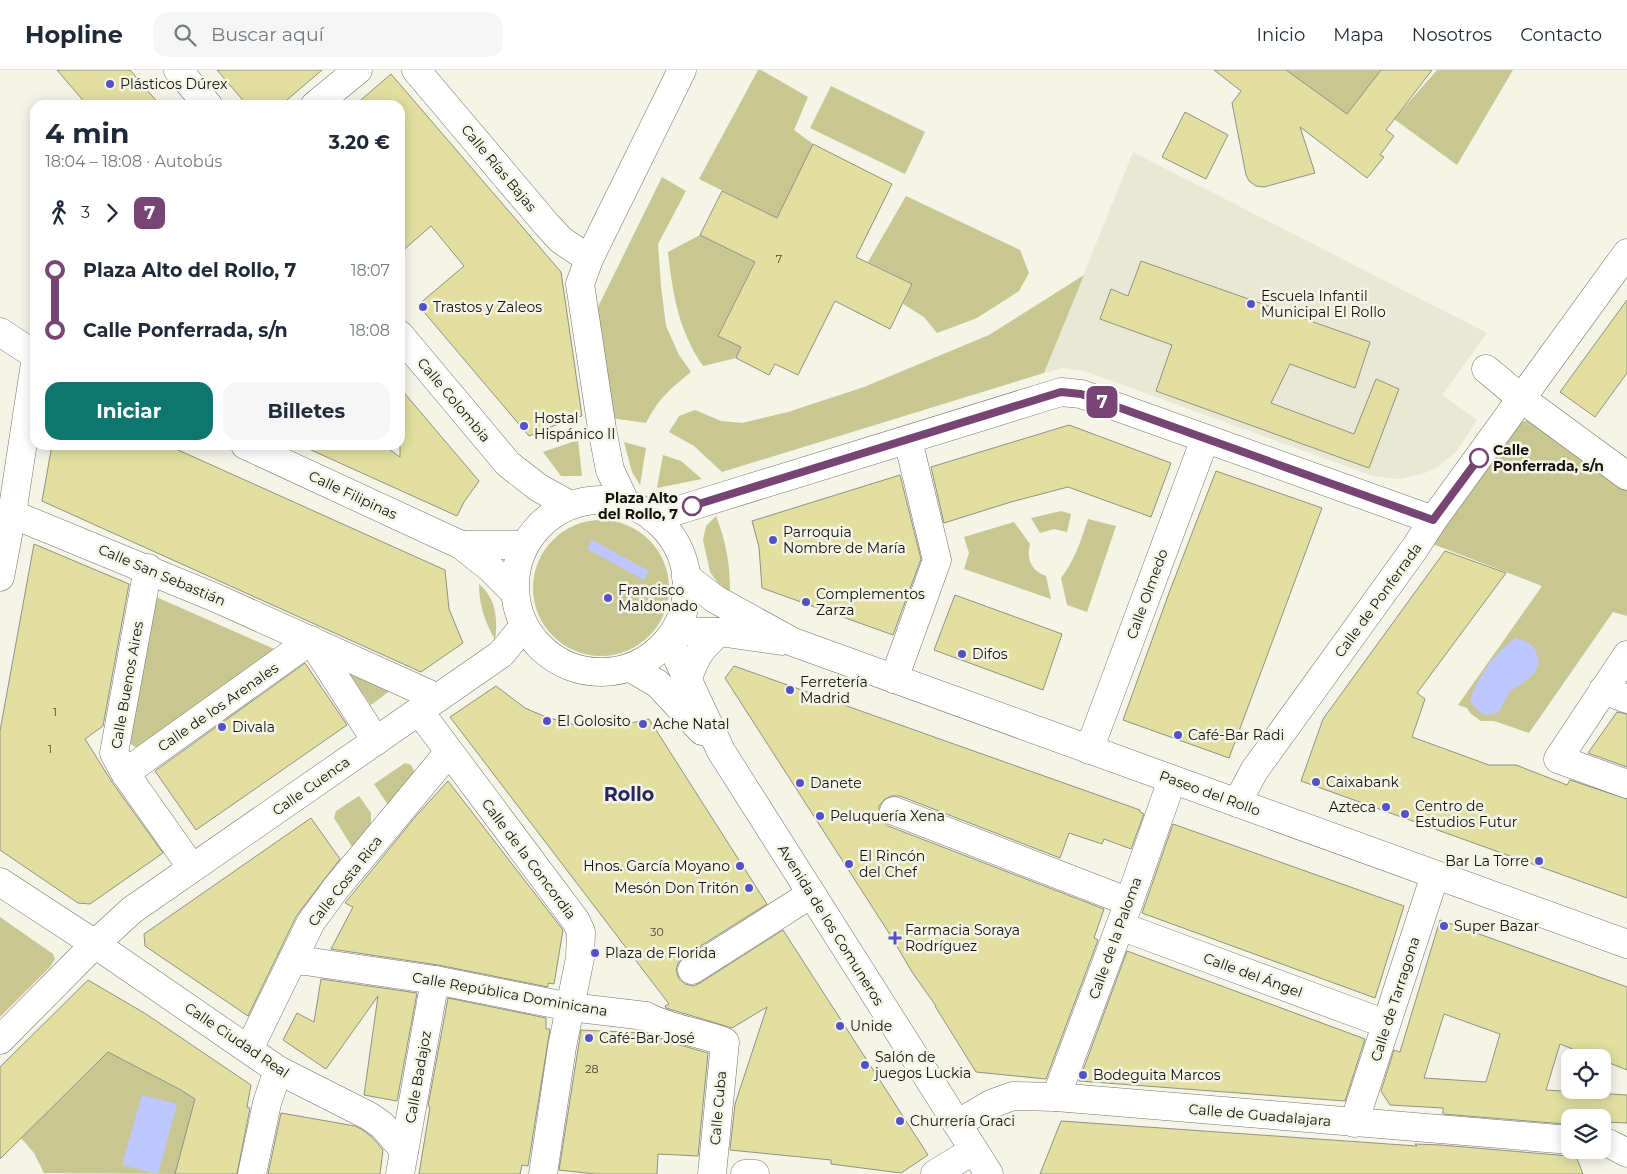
<!DOCTYPE html>
<html lang="es">
<head>
<meta charset="utf-8">
<style>
	:root { --surface:#fff; --page:#f6f6f7; --text:#1f2937; --muted:#747a83; --line:#e0e1e3; --accent:#0f766e }
	body { margin:0; font-family:Montserrat,sans-serif; background:var(--page); color:var(--text); height:100vh; display:flex; flex-direction:column; font-size:19px; white-space:nowrap }
	* { box-sizing:border-box; margin:0 }
	p { font-size:16px; color:var(--muted) }
	.icon { flex:none; width:28px; height:28px; fill:none; stroke:currentColor; stroke-width:2; stroke-linecap:round; stroke-linejoin:round }
	.map { position:relative; flex:1; overflow:hidden }
	.side { position:absolute; left:30px; top:30px; width:375px; height:350px; display:flex; flex-direction:column; background:var(--surface); border-radius:15px; box-shadow:0 2px 12px #0003 }
	.side>* { flex:none }
	.badge { padding:0 10px; border-radius:8px; font-size:18px; line-height:32px }
	.fabs { position:absolute; left:1561px; top:979px; display:grid; gap:10px }
	.fabs a { display:grid; place-items:center; width:50px; height:50px; border-radius:10px; background:var(--surface); box-shadow:0 2px 12px #0003; font-size:25px }
	.map>.badge { position:absolute; translate:-50% -50%; box-shadow:0 0 0 2px #fff }
	.legs { display:flex; align-items:center; gap:8px; height:55px; padding:0 15px; font-size:16px }
	.legs p { margin-inline-start:auto }
	.summary { display:flex; align-items:center; justify-content:space-between; height:85px; padding:0 15px }
	h1 { font-size:28px; font-weight:700; line-height:38px }
	.action { display:flex; gap:10px; margin-top:auto; padding:10px 15px }
	.action a { flex:1; height:58px; border-radius:15px; background:var(--accent); color:#fff; font-size:20px; font-weight:700; line-height:58px; text-align:center }
	.action a+a { background:var(--page); color:var(--text) }
	ul { padding:0 15px; list-style:none }
	li { display:flex; align-items:center; gap:18px; height:60px; font-size:19px }
	li i { display:grid; place-items:center; width:8px; height:100%; margin:0 6px; background:currentColor }
	li i::after { content:''; width:12px; height:12px; margin:-6px; border:4px solid; border-radius:50%; background:var(--surface) }
	li p { margin-inline-start:auto }
	li:first-child i { background:linear-gradient(#0000 50%,currentColor 0) }
	li:last-child i { background:linear-gradient(currentColor 50%,#0000 0) }
	header { display:flex; align-items:center; gap:30px; box-sizing:border-box; height:70px; padding:0 25px; background:var(--surface); border-bottom:1px solid var(--line) }
	header strong { font-size:24px }
	nav { display:flex; gap:28px; margin-inline-start:auto; font-size:18px }
	.search { width:350px; height:45px; background:var(--page); display:flex; align-items:center; gap:12px; box-sizing:border-box; padding:0 18px; border-radius:15px; color:var(--muted); font-size:19px }
	.map>svg:first-child { display:block }
	.built { fill:#e9e8d4 }
	.green { fill:#c8c691 }
	.water { fill:#bec6ff }
	.building { fill:#e2dfa1; stroke:#919185; fill-rule:evenodd }
	.lines { fill:none; stroke-linecap:round; stroke-linejoin:round }
	.minor-casing { stroke:#757469; stroke-width:29 }
	.major-casing { stroke:#757469; stroke-width:29 }
	.minor { stroke:#fff; stroke-width:28 }
	.major { stroke:#fff; stroke-width:28 }
	.line-1-casing { stroke:#fff; stroke-width:11 }
	.line-1 { stroke:#774573; stroke-width:8 }
	.poi-dot { fill:#5351c8; stroke:#f4f4e7; stroke-width:2 }
	.stop-1-dot { fill:#fff; stroke:#774573; stroke-width:2.5 }
	.labels { text-anchor:middle; stroke-width:5; stroke-linejoin:round; paint-order:stroke }
	.number-label { font-size:11px; fill:#474533 }
	.poi-label { font-size:14px; fill:#13120e; stroke:#f4f4e7; text-anchor:start }
	.street-label { font-size:14px; fill:#13120e; stroke:#f4f4e7 }
	.stop-label { font-size:14px; font-weight:bold; fill:#13120e; stroke:#f4f4e7; text-anchor:start }
	.district-label { font-size:19px; font-weight:bold; fill:#272761; stroke:#f4f4e7 }
</style>
</head>
<body>
<header>
<strong>Hopline</strong>
<div class="search"><svg class="icon" aria-label="search" viewBox="0 0 24 24"><circle cx="10" cy="10" r="6"/><path d="M15 15l6 6"/></svg>Buscar aquí</div>
<nav><a>Inicio</a><a>Mapa</a><a>Nosotros</a><a>Contacto</a></nav>
</header>
<div class="map">
<svg width="1627" height="1104" viewBox="0 0 1627 1104">
	<rect width="100%" height="100%" fill="#f4f4e7"/>
	<polygon class="built" points="1133,82 1487,263 1442,325 1477,350 1456,382 1436,398 1425,403 1399,409 1373,406 1085,301 1063,298 1044,303"/>
	<g class="green">
		<polygon points="758,0 761,0 808,27 794,60 813,74 777,148 699,109"/>
		<polygon points="1259,0 1381,0 1347,44 1289,3"/>
		<polygon points="1437,0 1513,0 1457,95 1394,49"/>
		<polygon points="831,16 925,62 905,104 810,58"/>
		<path d="M662,107L686,121L658,174L661,216L666,256L679,285L691,302C670,319 659,328 646,353L611,348L596,241Z"/>
		<polygon points="906,126 1020,180 1029,203 1019,221 977,248 937,263 924,247 903,234 912,214 868,192"/>
		<path d="M700,165L755,192L718,266L741,277L736,288L703,296C678,259 673,225 668,182Z"/>
		<polygon points="1084,205 1044,303 722,402 694,376 669,362 679,346 695,340 721,351 742,353 788,342 864,317 989,265"/>
		<polygon points="1529,350 1534,352 1627,420 1627,546 1613,542 1529,663 1494,651 1481,651 1471,644 1467,638 1458,635 1542,516 1430,473 1518,353"/>
		<polygon points="578,370 582,406 561,406 543,382"/>
		<polygon points="624,372 646,378 640,415 632,402"/>
		<polygon points="663,385 681,391 702,409 657,418"/>
		<polygon points="1061,441 1071,444 1067,462 1054,459 1040,463 1031,448"/>
		<path d="M716,446C726,472 730,493 730,522L718,513L710,502L703,470L706,456Z"/>
		<path d="M1088,449L1116,456L1087,542L1067,535L1061,508C1075,490 1081,470 1088,449Z"/>
		<circle cx="601" cy="518" r="68"/>
		<path d="M1014,452L1030,474C1026,488 1031,501 1046,506L1051,529L964,499L969,483L964,467Z"/>
		<path d="M479,514C496,528 498,550 495,570C485,552 479,535 479,514Z"/>
		<polygon points="154,526 281,582 140,680 126,671"/>
		<polygon points="343,595 394,618 371,635"/>
		<polygon points="405,693 411,695 414,701 413,709 390,738 374,714"/>
		<polygon points="359,726 371,743 371,755 354,780 334,748 336,741"/>
		<polygon points="0,847 53,884 55,889 50,897 0,947"/>
		<polygon points="108,982 181,1020 195,1029 175,1104 44,1103 34,1083 21,1068"/>
	</g>
	<g class="water">
		<polygon points="592,470 649,501 644,510 587,479"/>
		<path d="M1515,568L1528,572L1535,579L1539,591L1535,603L1523,613L1509,622L1499,642C1483,648 1480,644 1470,631C1477,607 1495,583 1515,568Z"/>
		<polygon points="142,1025 177,1034 158,1104 122,1095"/>
	</g>
	<g class="building">
		<polygon points="57,0 130,0 160,35 87,35"/>
		<polygon points="217,0 322,0 281,35 247,35"/>
		<polygon points="1214,0 1286,0 1347,44 1381,0 1432,0 1386,60 1394,66 1380,85 1384,87 1367,108 1300,57 1315,103 1264,117 1256,116 1249,111 1246,105 1232,33 1241,21"/>
		<polygon points="391,4 561,202 582,346 568,350 529,366 418,235 464,196 431,156 400,183 400,35 355,35"/>
		<polygon points="1185,42 1228,65 1206,109 1162,87"/>
		<polygon points="813,74 892,114 856,187 912,214 890,259 835,231 798,305 775,294 769,305 736,288 741,277 718,266 755,192 700,165 722,121 777,148"/>
		<polygon points="1141,191 1370,272 1355,318 1290,294 1271,333 1354,364 1376,309 1399,319 1369,398 1156,321 1172,275 1100,249 1111,219 1128,226"/>
		<polygon points="1627,230 1627,303 1595,347 1560,322"/>
		<polygon points="400,318 479,411 464,432 457,446 300,375 383,375 400,387"/>
		<polygon points="1069,355 1171,393 1151,447 1068,417 1011,432 944,453 931,397"/>
		<polygon points="52,375 167,375 445,500 449,539 463,573 421,602 42,431"/>
		<polygon points="1216,401 1322,438 1229,688 1123,650 1169,523"/>
		<polygon points="900,405 921,489 893,565 762,518 759,477 752,451"/>
		<polygon points="34,474 129,514 103,656 85,669 112,712 163,783 90,834 78,833 0,780 0,661"/>
		<polygon points="1445,481 1506,503 1417,623 1425,629 1412,667 1489,695 1516,695 1567,715 1570,710 1627,729 1627,828 1301,711 1323,649"/>
		<polygon points="955,525 1062,564 1043,620 934,580"/>
		<polygon points="305,593 347,655 196,760 155,701"/>
		<polygon points="734,596 1140,740 1140,742 1144,744 1131,779 1104,769 1102,774 1069,763 1060,788 900,726 892,726 885,729 879,736 879,743 882,750 888,756 1104,839 1094,868 1098,870 1046,1009 976,1002 935,936 936,936 912,902 889,863 725,608"/>
		<polygon points="496,616 525,638 546,647 575,655 613,657 649,649 767,834 683,887 678,893 676,900 679,909 685,914 693,916 700,913 783,860 928,1085 901,1103 831,1094 831,1090 730,1080 735,1034 767,937 732,958 666,938 665,936 669,934 450,647"/>
		<polygon points="1617,642 1627,644 1627,697 1588,683"/>
		<polygon points="448,711 563,860 554,914 548,913 548,917 438,895 331,879 353,837 345,833 416,746"/>
		<polygon points="311,748 340,789 297,845 248,946 145,876 144,864"/>
		<polygon points="1173,754 1404,836 1375,928 1142,843"/>
		<path d="M1440,850L1627,917V1000L1602,990V988H1595L1560,974L1546,1020L1627,1025V1053L1602,1052V1048H1570V1049H1563L1565,1054L1443,1044V1038L1390,1035L1381,1021L1394,980L1400,982ZM1444,944L1500,964L1486,1012L1424,1008Z"/>
		<polygon points="1127,881 1365,969 1345,1031 1079,1011"/>
		<polygon points="321,909 417,923 397,1031 364,1025 378,926 326,999 283,970 297,943 314,952"/>
		<polygon points="88,910 146,944 251,1015 247,1037 250,1038 237,1104 175,1104 195,1029 181,1020 108,982 0,1089 0,997"/>
		<polygon points="448,928 546,948 546,959 550,959 528,1096 522,1095 520,1104 419,1104 430,1037 428,1036"/>
		<polygon points="581,960 645,963 670,972 708,983 698,1086 658,1084 657,1104 595,1104 559,1100"/>
		<polygon points="281,1043 355,1056 361,1059 372,1067 383,1080 380,1104 268,1104"/>
		<polygon points="1061,1051 1417,1076 1415,1074 1441,1075 1569,1086 1575,1084 1583,1104 1040,1104"/>
	</g>
	<g class="lines">
		<g class="minor-casing">
			<g id="minor">
				<polyline points="416,0 547,155 561,170 589,189"/>
				<polyline points="315,35 358,0"/>
				<polyline points="1486,299 1522,329 1627,406"/>
				<polyline points="626,434 610,400 602,359 580,214 589,189 682,0"/>
				<polyline points="12,444 216,528 438,628"/>
				<polyline points="653,448 1061,322 1081,324 1433,450"/>
				<polyline points="148,498 114,683 125,703 192,798"/>
				<polyline points="0,507 12,444 35,293"/>
				<polyline points="1627,585 1558,689 1627,714"/>
				<polyline points="894,609 937,490 908,370"/>
				<path d="M687,611C695,587 700,579 719,562"/>
				<polyline points="1603,620 1627,629"/>
				<polyline points="419,641 576,851 581,862 580,888 562,977 543,1104"/>
				<polyline points="1089,680 1205,369"/>
				<polyline points="125,703 311,570 376,671"/>
				<polyline points="1237,733 1254,701 1415,478 1433,450 1627,183"/>
				<polyline points="894,741 1129,832"/>
				<polyline points="0,812 95,874 278,1000 369,1046 382,1055 404,1080"/>
				<polyline points="1120,856 1386,954"/>
				<path d="M292,891H305L435,910L570,937L646,946C670,959 699,962 725,972L712,1104"/>
				<polyline points="692,900 811,824"/>
				<polyline points="0,970 95,874 132,840 501,584 524,556"/>
				<polyline points="249,979 311,852 336,818 449,682"/>
				<polyline points="1056,1027 1129,832 1172,710"/>
				<polyline points="1354,1053 1435,805"/>
				<polyline points="957,1054 991,1034 1013,1026 1056,1027 1570,1070"/>
				<polyline points="1602,1073 1610,1074 1627,1083"/>
				<polyline points="252,1104 267,1033 278,1000"/>
				<polyline points="400,1104 435,910"/>
				<polyline points="745,1104 755,1104"/>
				<polyline points="935,1104 974,1080"/>
			</g>
		</g>
		<g class="major-casing">
			<g id="major">
				<polyline points="178,0 208,35"/>
				<polyline points="0,262 35,285"/>
				<polyline points="400,265 508,394 539,418 570,435"/>
				<polyline points="245,375 461,475 490,498 514,522"/>
				<circle cx="601" cy="516" r="86"/>
				<polyline points="461,475 524,475"/>
				<polyline points="686,507 715,529 793,572 1627,874"/>
				<polyline points="675,561 719,562 782,571"/>
				<polyline points="669,570 721,681 989,1104"/>
				<polyline points="631,598 658,614 702,661"/>
			</g>
		</g>
		<use href="#minor" class="minor"/>
		<use href="#major" class="major"/>
	</g>
	<g class="lines">
		<g class="line-1-casing">
			<polyline id="line-1" points="692,436 1061,322 1081,324 1433,450 1479,388"/>
		</g>
		<use href="#line-1" class="line-1"/>
	</g>
	<g class="poi-dot">
		<circle cx="110" cy="14" r="5"/>
		<circle cx="1251" cy="234" r="5"/>
		<circle cx="423" cy="237" r="5"/>
		<circle cx="524" cy="356" r="5"/>
		<circle cx="773" cy="470" r="5"/>
		<circle cx="608" cy="528" r="5"/>
		<circle cx="806" cy="532" r="5"/>
		<circle cx="962" cy="584" r="5"/>
		<circle cx="790" cy="620" r="5"/>
		<circle cx="547" cy="651" r="5"/>
		<circle cx="643" cy="654" r="5"/>
		<circle cx="222" cy="657" r="5"/>
		<circle cx="1178" cy="665" r="5"/>
		<circle cx="1316" cy="712" r="5"/>
		<circle cx="800" cy="713" r="5"/>
		<circle cx="1386" cy="737" r="5"/>
		<circle cx="1405" cy="744" r="5"/>
		<circle cx="820" cy="746" r="5"/>
		<circle cx="1539" cy="791" r="5"/>
		<circle cx="849" cy="794" r="5"/>
		<circle cx="740" cy="796" r="5"/>
		<circle cx="749" cy="818" r="5"/>
		<circle cx="1444" cy="856" r="5"/>
		<path d="M892.5 860.5h5v5h5v5h-5v5h-5v-5h-5v-5h5z"/>
		<circle cx="595" cy="883" r="5"/>
		<circle cx="840" cy="956" r="5"/>
		<circle cx="589" cy="968" r="5"/>
		<circle cx="865" cy="995" r="5"/>
		<circle cx="1083" cy="1005" r="5"/>
		<circle cx="900" cy="1051" r="5"/>
	</g>
	<g class="stop-1-dot">
		<circle cx="1479" cy="388" r="9"/>
		<circle cx="692" cy="436" r="9"/>
	</g>
	<g class="labels">
		<g class="number-label">
			<text x="779" y="193">7</text>
			<text x="55" y="646">1</text>
			<text x="50" y="683">1</text>
			<text x="657" y="866">30</text>
			<text x="592" y="1003">28</text>
		</g>
		<g class="poi-label">
			<text x="120" y="19">Plásticos Dúrex</text>
			<text x="1261" y="231">Escuela Infantil<tspan x="1261" dy="16">Municipal El Rollo</tspan></text>
			<text x="433" y="242">Trastos y Zaleos</text>
			<text x="534" y="353">Hostal<tspan x="534" dy="16">Hispánico II</tspan></text>
			<text x="783" y="467">Parroquia<tspan x="783" dy="16">Nombre de María</tspan></text>
			<text x="618" y="525">Francisco<tspan x="618" dy="16">Maldonado</tspan></text>
			<text x="816" y="529">Complementos<tspan x="816" dy="16">Zarza</tspan></text>
			<text x="972" y="589">Difos</text>
			<text x="800" y="617">Ferretería<tspan x="800" dy="16">Madrid</tspan></text>
			<text x="557" y="656">El Golosito</text>
			<text x="653" y="659">Ache Natal</text>
			<text x="232" y="662">Divala</text>
			<text x="1188" y="670">Café-Bar Radi</text>
			<text x="1326" y="717">Caixabank</text>
			<text x="810" y="718">Danete</text>
			<text x="1415" y="741">Centro de<tspan x="1415" dy="16">Estudios Futur</tspan></text>
			<text x="1376" y="742" text-anchor="end">Azteca</text>
			<text x="830" y="751">Peluquería Xena</text>
			<text x="859" y="791">El Rincón<tspan x="859" dy="16">del Chef</tspan></text>
			<text x="1529" y="796" text-anchor="end">Bar La Torre</text>
			<text x="730" y="801" text-anchor="end">Hnos. García Moyano</text>
			<text x="739" y="823" text-anchor="end">Mesón Don Tritón</text>
			<text x="1454" y="861">Super Bazar</text>
			<text x="905" y="865">Farmacia Soraya<tspan x="905" dy="16">Rodríguez</tspan></text>
			<text x="605" y="888">Plaza de Florida</text>
			<text x="850" y="961">Unide</text>
			<text x="599" y="973">Café-Bar José</text>
			<text x="875" y="992">Salón de<tspan x="875" dy="16">juegos Luckia</tspan></text>
			<text x="1093" y="1010">Bodeguita Marcos</text>
			<text x="910" y="1056">Churrería Graci</text>
		</g>
		<g class="street-label">
			<text transform="translate(499 98) rotate(50)" y="5">Calle Rías Bajas</text>
			<text transform="translate(454 330) rotate(50)" y="5">Calle Colombia</text>
			<text transform="translate(353 425) rotate(25)" y="5">Calle Filipinas</text>
			<text transform="translate(162 505) rotate(23)" y="5">Calle San Sebastián</text>
			<text transform="translate(1147 524) rotate(-70)" y="5">Calle Olmedo</text>
			<text transform="translate(1378 530) rotate(-54)" y="5">Calle de Ponferrada</text>
			<text transform="translate(127 615) rotate(-80)" y="5">Calle Buenos Aires</text>
			<text transform="translate(218 637) rotate(-35)" y="5">Calle de los Arenales</text>
			<text transform="translate(311 716) rotate(-35)" y="5">Calle Cuenca</text>
			<text transform="translate(1210 723) rotate(20)" y="5">Paseo del Rollo</text>
			<text transform="translate(529 789) rotate(53)" y="5">Calle de la Concordia</text>
			<text transform="translate(345 811) rotate(-52)" y="5">Calle Costa Rica</text>
			<text transform="translate(831 855) rotate(58)" y="5">Avenida de los Comuneros</text>
			<text transform="translate(1115 868) rotate(-70)" y="5">Calle de la Paloma</text>
			<text transform="translate(1253 905) rotate(20)" y="5">Calle del Ángel</text>
			<text transform="translate(510 924) rotate(10)" y="5">Calle República Dominicana</text>
			<text transform="translate(1395 929) rotate(-72)" y="5">Calle de Tarragona</text>
			<text transform="translate(237 970) rotate(34)" y="5">Calle Ciudad Real</text>
			<text transform="translate(418 1007) rotate(-80)" y="5">Calle Badajoz</text>
			<text transform="translate(718 1038) rotate(-85)" y="5">Calle Cuba</text>
			<text transform="translate(1260 1045) rotate(5)" y="5">Calle de Guadalajara</text>
		</g>
		<g class="stop-label">
			<text x="1493" y="385">Calle<tspan x="1493" dy="16">Ponferrada, s/n</tspan></text>
			<text x="678" y="433" text-anchor="end">Plaza Alto<tspan x="678" dy="16">del Rollo, 7</tspan></text>
		</g>
		<g class="district-label">
			<text x="629" y="731">Rollo</text>
		</g>
	</g>
</svg>
<div class="fabs">
<a><svg class="icon" aria-label="locate" viewBox="0 0 24 24"><circle cx="12" cy="12" r="6"/><path d="M12 2v4M12 18v4M2 12h4M18 12h4"/></svg></a>
<a><svg class="icon" aria-label="layers" viewBox="0 0 24 24"><path d="M12 4l9 5-9 5-9-5zM3 14l9 5 9-5"/></svg></a>
</div>
<b class="badge" style="left:1102px;top:332px;background:#774573;color:#fff">7</b>
<section class="side">
<div class="summary"><div><h1>4 min</h1><p>18:04 – 18:08 · Autobús</p></div><b>3.20 €</b></div>
<div class="legs"><svg class="icon" aria-label="walk" viewBox="0 0 24 24"><circle cx="13" cy="4" r="2"/><path d="M13 8l-2 6 4 7M11 14l-3 7M7 12l3-4h3l4 4"/></svg>3<svg class="icon" aria-label="forward" viewBox="0 0 24 24"><path d="M9 5l7 7-7 7"/></svg><b class="badge" style="background:#774573;color:#fff">7</b></div>
<ul>
<li><i style="color:#774573"></i><b>Plaza Alto del Rollo, 7</b><p>18:07</p></li>
<li><i style="color:#774573"></i><b>Calle Ponferrada, s/n</b><p>18:08</p></li>
</ul>
<div class="action"><a>Iniciar</a><a>Billetes</a></div>
</section>
</div>
</body>
</html>
